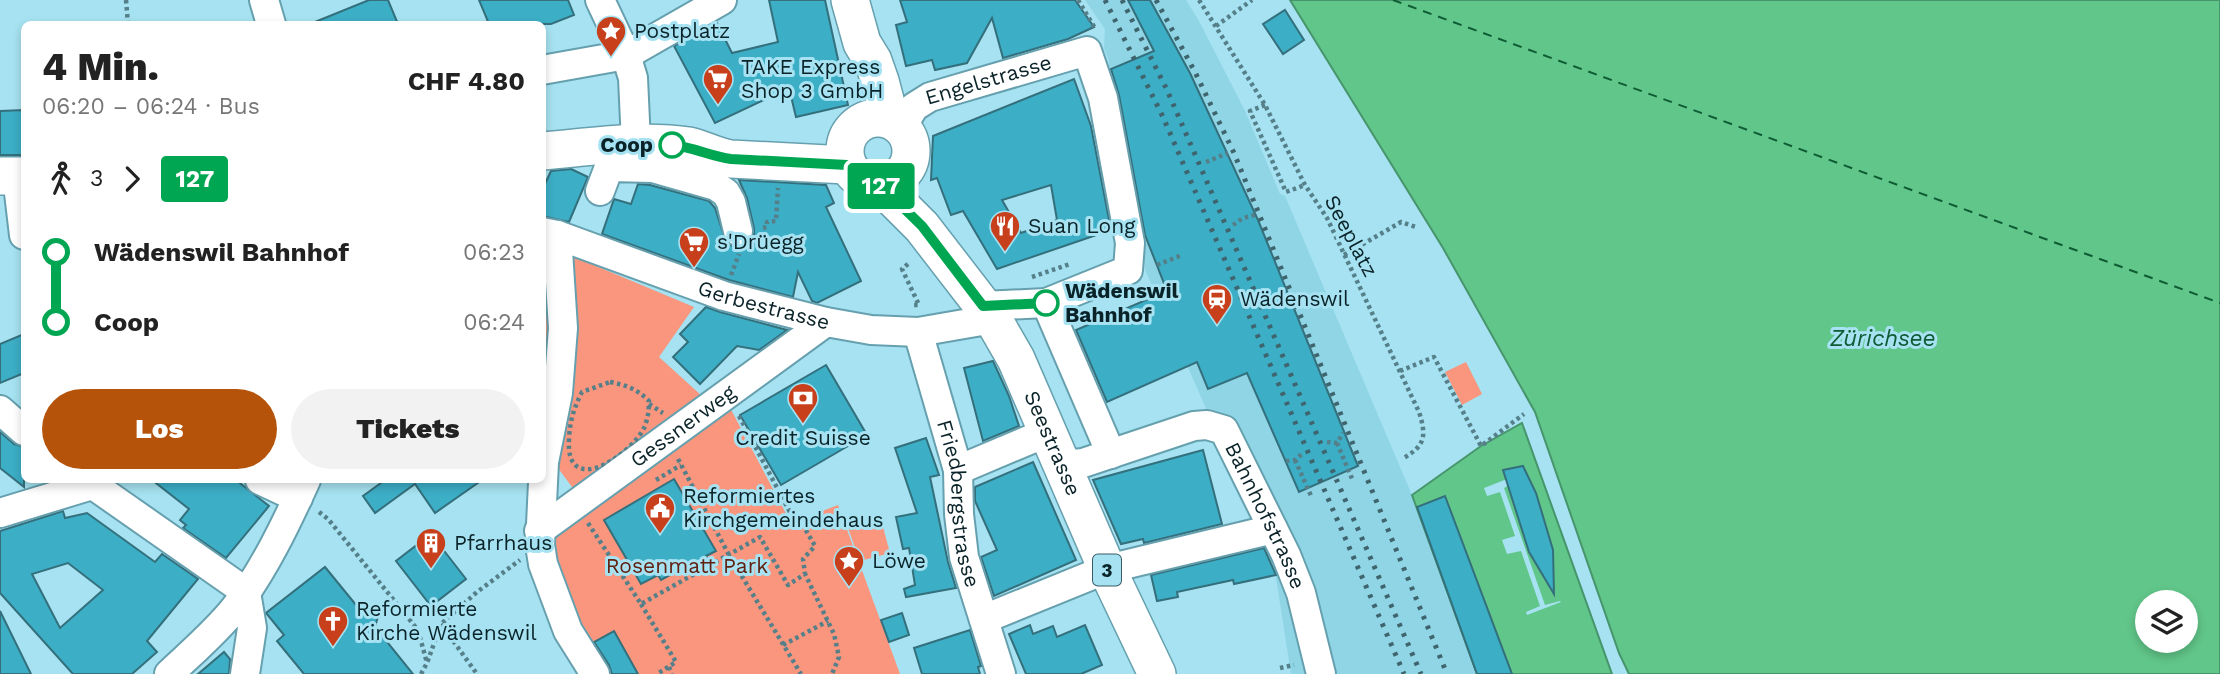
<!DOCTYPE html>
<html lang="de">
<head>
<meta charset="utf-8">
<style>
	:root { --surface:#fff; --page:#f2f2f2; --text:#222; --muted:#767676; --accent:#b45309 }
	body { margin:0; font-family:"Work Sans",sans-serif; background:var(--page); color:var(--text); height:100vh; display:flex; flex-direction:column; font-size:26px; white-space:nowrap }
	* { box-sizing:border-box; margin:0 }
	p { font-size:23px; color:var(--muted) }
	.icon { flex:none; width:38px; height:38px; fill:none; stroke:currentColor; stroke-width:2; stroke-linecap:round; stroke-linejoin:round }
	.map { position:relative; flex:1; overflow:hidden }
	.details { position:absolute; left:21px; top:21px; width:525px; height:462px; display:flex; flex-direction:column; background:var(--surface); border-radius:10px; box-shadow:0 4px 10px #0003 }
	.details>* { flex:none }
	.badge { padding:0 14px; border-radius:5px; font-size:24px; line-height:46px }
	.controls { position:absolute; left:2135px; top:590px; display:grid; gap:14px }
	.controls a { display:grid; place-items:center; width:63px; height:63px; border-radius:50%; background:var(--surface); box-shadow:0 4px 10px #0003; font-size:35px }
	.map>.badge { position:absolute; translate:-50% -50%; box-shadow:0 0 0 4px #fff }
	.legs { display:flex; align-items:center; gap:10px; height:77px; padding:0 21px; font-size:23px }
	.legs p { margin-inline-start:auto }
	.head { display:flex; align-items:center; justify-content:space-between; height:119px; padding:0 21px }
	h1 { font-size:38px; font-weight:800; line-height:52px }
	.button { display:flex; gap:14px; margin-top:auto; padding:14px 21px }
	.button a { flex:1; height:80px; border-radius:42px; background:var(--accent); color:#fff; font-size:28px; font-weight:800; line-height:80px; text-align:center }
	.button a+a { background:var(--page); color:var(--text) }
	ul { padding:0 21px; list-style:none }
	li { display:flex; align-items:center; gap:24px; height:70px; font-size:26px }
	li i { display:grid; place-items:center; width:10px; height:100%; margin:0 9px; background:currentColor }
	li i::after { content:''; width:18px; height:18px; margin:-9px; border:5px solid; border-radius:50%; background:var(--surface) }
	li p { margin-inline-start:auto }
	li:first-child i { background:linear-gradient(#0000 50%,currentColor 0) }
	li:last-child i { background:linear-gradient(currentColor 50%,#0000 0) }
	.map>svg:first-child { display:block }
	.built { fill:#8fd5e5 }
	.green { fill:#fa967e }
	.water { fill:#61c689; stroke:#47956c; stroke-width:2; fill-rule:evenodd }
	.pier { fill:#a6e2f1 }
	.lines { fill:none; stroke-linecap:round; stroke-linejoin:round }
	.ferry { stroke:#0f5c34; stroke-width:2; stroke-dasharray:9 7; stroke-linecap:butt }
	.building { fill:#3caec6; stroke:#346f7c; stroke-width:2; fill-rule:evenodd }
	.minor-casing { stroke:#66a0ae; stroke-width:32 }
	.major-casing { stroke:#66a0ae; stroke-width:40 }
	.path { stroke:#557f89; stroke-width:4.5; stroke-dasharray:3.5 3.5; stroke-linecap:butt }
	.minor { stroke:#fff; stroke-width:28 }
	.major { stroke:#fff; stroke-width:37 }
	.rail { stroke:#3f646d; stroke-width:5; stroke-dasharray:3.5 7; stroke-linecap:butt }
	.line-1-casing { stroke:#fff; stroke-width:16 }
	.line-1 { stroke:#00a651; stroke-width:10 }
	.stop-1-dot { fill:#fff; stroke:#00a651; stroke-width:3.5 }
	.labels { text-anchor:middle; stroke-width:6; stroke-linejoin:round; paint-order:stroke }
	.shield { fill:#a6e2f1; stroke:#395c65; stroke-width:2 }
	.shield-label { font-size:19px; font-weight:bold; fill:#0a2329 }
	.poi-label { font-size:21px; fill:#0a2329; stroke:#a6e2f1; text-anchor:start }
	.street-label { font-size:21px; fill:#0a2329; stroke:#a6e2f1 }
	.stop-label { font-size:21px; font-weight:bold; fill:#0a2329; stroke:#a6e2f1; text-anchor:end }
	.park-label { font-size:21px; fill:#612112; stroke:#a6e2f1 }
	.water-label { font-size:23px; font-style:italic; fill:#0f5c34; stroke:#a6e2f1 }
</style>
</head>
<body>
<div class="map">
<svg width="2220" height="674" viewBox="0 0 2220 674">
	<rect width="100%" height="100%" fill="#a6e2f1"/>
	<polygon class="built" points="1085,0 1186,0 1199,21 1245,111 1280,194 1285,196 1417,507 1477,674 1291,674 1269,533 1223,447 1146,272 1108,58 1104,48 1105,29"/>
	<g class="green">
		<polygon points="565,253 694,307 659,357 702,396 575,491 543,448 543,309 549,304"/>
		<polygon points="1466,362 1482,394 1462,405 1445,372"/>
		<polygon points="727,402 791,523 838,505 900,674 608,674 558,586 550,531"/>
		<polygon points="880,516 890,553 860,561 845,520"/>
	</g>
	<g class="water">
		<path d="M1290,0H2220V674H1629L1619,653L1535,412L1443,248ZM2147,602H2186V640H2147Z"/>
		<polygon points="1522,423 1612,674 1477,674 1412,495 1481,446"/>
	</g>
	<polygon class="pier" points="1507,479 1509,485 1504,488 1545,605 1560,601 1561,602 1527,615 1526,612 1540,606 1521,551 1507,554 1502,540 1515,536 1500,492 1487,496 1484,488"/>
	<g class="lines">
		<polyline class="ferry" points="1393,0 2220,303"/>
	</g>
	<g class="building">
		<polygon points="369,0 388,0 398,24 310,24"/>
		<polygon points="479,0 568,0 574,15 551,24 489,24"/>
		<polygon points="769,0 825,0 848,105 796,117 789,88 715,123 674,46 717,23 732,53 778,42"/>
		<polygon points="900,0 1075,0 1094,27 1068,39 1003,58 992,18 967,63 935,70 932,60 906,66 896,25 907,22"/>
		<polygon points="1128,0 1150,0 1190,73 1258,220 1358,466 1299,492 1247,373 1208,389 1197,362 1107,402 1076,330 1167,291 1145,235 1119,95 1111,69 1154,51"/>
		<polygon points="1285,10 1304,40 1283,54 1263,24"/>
		<path d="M1074,79L1091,126L1111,230L997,269L963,211L951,215L937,178L931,180L933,136ZM1051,185L1057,220L1021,233L1002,200Z"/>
		<polygon points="24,110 24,155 0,155 0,111"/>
		<polygon points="571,169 588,177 569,222 542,216 542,190 551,171"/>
		<polygon points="739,180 826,185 834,203 826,207 861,281 817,303 812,301 798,272 793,297 729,280 602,234 614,199 631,204 638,184 650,185 709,201 715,208 726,242 734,247 743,247 750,243 754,235 754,228 747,198"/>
		<polygon points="706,307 720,312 787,330 759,350 737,346 700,384 673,357 688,342 680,334"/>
		<polygon points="24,334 24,373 0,383 0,344"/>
		<polygon points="993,361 1009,396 1019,426 983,441 964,368"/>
		<polygon points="826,365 867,435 781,485 740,415"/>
		<polygon points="0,432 14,444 24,447 24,487 0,468"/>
		<polygon points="926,438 939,475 930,477 948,562 956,588 906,597 904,589 915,585 909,548 903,549 896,517 917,513 895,448"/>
		<polygon points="1203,450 1222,524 1144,543 1143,539 1121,544 1093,480"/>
		<polygon points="1033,462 1076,560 994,596 981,557 997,550 975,501 975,487"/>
		<polygon points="1523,466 1536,493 1553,550 1554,594 1529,552 1503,470"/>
		<polygon points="674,479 716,551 706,556 709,561 685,574 681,569 661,580 658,575 641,584 604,520"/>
		<polygon points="152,480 236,480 269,506 226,558 183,528 186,525 180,520 189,509"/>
		<polygon points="385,480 482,480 435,513 415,484 375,513 363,496"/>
		<polygon points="1445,496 1512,674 1477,674 1417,507"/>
		<path d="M63,511L65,518L87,513L155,562L162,554L198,579L147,641L157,652L132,674H73L0,593V531ZM68,563L103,590L60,628L32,574Z"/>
		<polygon points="431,534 466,579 431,606 396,561"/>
		<polygon points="1264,548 1276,575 1234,584 1233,580 1177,592 1178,597 1157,601 1151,575"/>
		<polygon points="325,567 356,605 373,607 379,613 375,627 413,674 304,674 277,641 284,635 266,613"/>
		<polygon points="0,611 31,674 0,674"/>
		<polygon points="902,613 909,635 889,642 881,620"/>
		<polygon points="1030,625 1033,634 1053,626 1057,637 1085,625 1102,665 1081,674 1026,674 1009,634"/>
		<polygon points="970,630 981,666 978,667 980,674 922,674 914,648"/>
		<polygon points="614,631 638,674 612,674 609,665 594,642"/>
		<polygon points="224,652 230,659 229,674 198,674"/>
	</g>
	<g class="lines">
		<g class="minor-casing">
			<g id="minor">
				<polyline points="264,0 271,24"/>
				<polyline points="600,0 626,55 633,78 636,143"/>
				<polyline points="542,70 626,55 722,0"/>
				<path id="s1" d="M902,127L914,107L930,97L1087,51L1103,98L1130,243L1128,270L1046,303L983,306"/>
				<polyline points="17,176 24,235"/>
				<polyline points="600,191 609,167 653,168 716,186 726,193 731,202 738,231"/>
				<path id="s2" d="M542,232L557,235L724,296L826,322L871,330L918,332L993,319"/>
				<polyline points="557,235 563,328 558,393 544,462 540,545 543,564 568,631 595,674"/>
				<polyline points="1046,303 1111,454"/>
				<path id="s3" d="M918,332L958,470L959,514L964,557L1001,674"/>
				<polyline points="0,410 24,431"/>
				<path id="s4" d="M1062,465L1083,463L1194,426L1207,425L1224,430L1286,555L1301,593L1321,674"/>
				<polyline points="958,470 1048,432"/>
				<polyline points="86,480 246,592 252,628 245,674"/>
				<polyline points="260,480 298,498"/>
				<polyline points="0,513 92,485"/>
				<path id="s5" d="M539,531L826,322"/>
				<polyline points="984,619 1107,569 1273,529"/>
				<path d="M169,674C191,653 216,632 235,608C264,570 286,524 306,480"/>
			</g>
		</g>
		<g class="major-casing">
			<g id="major">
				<polyline points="850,0 862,43 873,61 880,81 890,119"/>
				<circle cx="878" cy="151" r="33"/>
				<path d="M542,151C591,147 641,139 689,146C703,149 716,157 731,159L847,165"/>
				<polyline points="0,176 24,176"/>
				<path id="s6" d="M879,184L922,227L993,319L1016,359L1107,569L1157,674"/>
			</g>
		</g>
		<g class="path">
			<polyline points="126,0 128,24"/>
			<polyline points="1078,0 1096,30"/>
			<path d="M1199,0L1265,105L1305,185L1327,218L1419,412C1427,437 1425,446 1402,459"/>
			<polyline points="1216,26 1252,0"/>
			<polyline points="1265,105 1250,111 1286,192 1305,185"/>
			<polyline points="1206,162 1228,153"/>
			<polyline points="1233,225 1243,218 1255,215"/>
			<polyline points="763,228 767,227 767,222 776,221 778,188"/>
			<polyline points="1344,255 1401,222 1416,227"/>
			<polyline points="908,264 902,269 919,305 914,305"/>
			<polyline points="1157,265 1182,255"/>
			<polyline points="731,275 739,254"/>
			<polyline points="1032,277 1070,264"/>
			<polyline points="1400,371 1434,357 1481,446 1524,414"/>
			<path d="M610,382C626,385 637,389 649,401C649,410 648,419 644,428C630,456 565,499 569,439C570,420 574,408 582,392Z"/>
			<polyline points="649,404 663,413"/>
			<polyline points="739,416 792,516 804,527 815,546 803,559 805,574"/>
			<polyline points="1327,442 1337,443 1343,433"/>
			<polyline points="1337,443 1353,481"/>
			<polyline points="678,459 729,555 801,674"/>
			<polyline points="1295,460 1312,498"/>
			<polyline points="1286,461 1295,460 1302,454"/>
			<polyline points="656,480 681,465"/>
			<polyline points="784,502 800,500"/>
			<polyline points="319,512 328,519 418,630 427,663"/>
			<polyline points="588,523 641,604 760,537 788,585 805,574 834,634 839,657 832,674"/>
			<polyline points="641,604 676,662 657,674"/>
			<polyline points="441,624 477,674"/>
			<polyline points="783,645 828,621"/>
			<polyline points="669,667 672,674"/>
			<polyline points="1280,668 1294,665"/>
			<polyline points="421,674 427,663 441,624 477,592 520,560"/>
		</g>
		<use href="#minor" class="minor"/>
		<use href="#major" class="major"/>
		<g class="rail">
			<polyline points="1105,0 1163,117 1404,674"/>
			<polyline points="1122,0 1167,90 1421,674"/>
			<polyline points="1156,0 1195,72 1234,153 1447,674"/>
		</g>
	</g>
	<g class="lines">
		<g class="line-1-casing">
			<path id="line-1" d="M672,145C693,147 710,156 731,159L847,165C855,178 864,184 879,184L922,226L983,306L1046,303"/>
		</g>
		<use href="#line-1" class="line-1"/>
	</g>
	<defs>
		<g id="sight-pin" transform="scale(1.575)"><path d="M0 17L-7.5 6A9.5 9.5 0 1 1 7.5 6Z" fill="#c83f1b" stroke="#a6e2f1"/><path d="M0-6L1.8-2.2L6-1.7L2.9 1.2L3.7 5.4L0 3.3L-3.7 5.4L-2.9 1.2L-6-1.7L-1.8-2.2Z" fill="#fff"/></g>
		<g id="supermarket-pin" transform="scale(1.575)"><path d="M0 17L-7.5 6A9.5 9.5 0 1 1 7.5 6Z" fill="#c83f1b" stroke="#a6e2f1"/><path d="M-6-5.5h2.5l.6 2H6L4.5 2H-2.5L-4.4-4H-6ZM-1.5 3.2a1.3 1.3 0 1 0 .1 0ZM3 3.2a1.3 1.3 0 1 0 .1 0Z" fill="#fff"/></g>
		<g id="restaurant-pin" transform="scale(1.575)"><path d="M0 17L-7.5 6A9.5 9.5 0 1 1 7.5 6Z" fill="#c83f1b" stroke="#a6e2f1"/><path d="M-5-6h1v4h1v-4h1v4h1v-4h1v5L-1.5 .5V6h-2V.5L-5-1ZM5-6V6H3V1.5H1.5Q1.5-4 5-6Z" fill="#fff"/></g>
		<g id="station-pin" transform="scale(1.575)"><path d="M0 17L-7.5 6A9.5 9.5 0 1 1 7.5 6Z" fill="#c83f1b" stroke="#a6e2f1"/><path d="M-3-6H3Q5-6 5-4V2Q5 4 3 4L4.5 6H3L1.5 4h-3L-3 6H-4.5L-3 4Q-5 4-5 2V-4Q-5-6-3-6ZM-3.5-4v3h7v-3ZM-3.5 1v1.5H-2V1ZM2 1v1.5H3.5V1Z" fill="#fff"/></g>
		<g id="bank-pin" transform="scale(1.575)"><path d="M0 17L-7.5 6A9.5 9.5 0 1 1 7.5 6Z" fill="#c83f1b" stroke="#a6e2f1"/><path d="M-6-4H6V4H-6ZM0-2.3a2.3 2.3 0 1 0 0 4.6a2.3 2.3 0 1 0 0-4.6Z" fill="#fff"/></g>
		<g id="civic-pin" transform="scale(1.575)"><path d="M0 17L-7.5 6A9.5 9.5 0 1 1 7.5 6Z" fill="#c83f1b" stroke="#a6e2f1"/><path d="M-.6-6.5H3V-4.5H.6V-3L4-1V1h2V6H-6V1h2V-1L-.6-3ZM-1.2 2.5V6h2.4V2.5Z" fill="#fff"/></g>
		<g id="building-pin" transform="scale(1.575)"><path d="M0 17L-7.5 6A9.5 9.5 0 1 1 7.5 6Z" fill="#c83f1b" stroke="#a6e2f1"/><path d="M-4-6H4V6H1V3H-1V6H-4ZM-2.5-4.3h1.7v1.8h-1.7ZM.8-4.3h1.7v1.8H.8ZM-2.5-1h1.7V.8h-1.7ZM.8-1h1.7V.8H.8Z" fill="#fff"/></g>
		<g id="church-pin" transform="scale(1.575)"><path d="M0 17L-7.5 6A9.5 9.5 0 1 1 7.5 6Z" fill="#c83f1b" stroke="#a6e2f1"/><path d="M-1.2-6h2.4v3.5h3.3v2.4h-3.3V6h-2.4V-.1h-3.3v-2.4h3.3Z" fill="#fff"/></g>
	</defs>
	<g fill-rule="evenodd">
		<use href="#sight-pin" x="611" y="31"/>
		<use href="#supermarket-pin" x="718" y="79"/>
		<use href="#restaurant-pin" x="1005" y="226"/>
		<use href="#supermarket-pin" x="694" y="242"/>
		<use href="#station-pin" x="1217" y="299"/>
		<use href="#bank-pin" x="803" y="398"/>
		<use href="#civic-pin" x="660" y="508"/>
		<use href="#building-pin" x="431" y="543"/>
		<use href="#sight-pin" x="849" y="561"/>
		<use href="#church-pin" x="333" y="621"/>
	</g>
	<g class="stop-1-dot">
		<circle cx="672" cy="145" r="12"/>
		<circle cx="1046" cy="303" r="12"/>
	</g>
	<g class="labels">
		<rect class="shield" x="1093" y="554.5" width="28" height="31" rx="5"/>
		<g class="shield-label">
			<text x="1107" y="577">3</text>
		</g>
		<g class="poi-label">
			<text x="634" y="38">Postplatz</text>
			<text x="741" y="74">TAKE Express<tspan x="741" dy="24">Shop 3 GmbH</tspan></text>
			<text x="1028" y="233">Suan Long</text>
			<text x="717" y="249">s'Drüegg</text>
			<text x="1240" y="306">Wädenswil</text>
			<text x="803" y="445" text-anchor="middle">Credit Suisse</text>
			<text x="683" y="503">Reformiertes<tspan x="683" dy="24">Kirchgemeindehaus</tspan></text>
			<text x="454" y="550">Pfarrhaus</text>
			<text x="872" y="568">Löwe</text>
			<text x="356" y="616">Reformierte<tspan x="356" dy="24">Kirche Wädenswil</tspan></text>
		</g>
		<g class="street-label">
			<text dy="7" stroke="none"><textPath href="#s1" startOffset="103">Engelstrasse</textPath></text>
			<text transform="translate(1351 236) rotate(62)" y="7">Seeplatz</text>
			<text dy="7" stroke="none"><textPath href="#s2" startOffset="234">Gerbestrasse</textPath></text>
			<text dy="7" stroke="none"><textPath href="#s5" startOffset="178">Gessnerweg</textPath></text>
			<text dy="7" stroke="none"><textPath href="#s6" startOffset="315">Seestrasse</textPath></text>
			<text dy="7" stroke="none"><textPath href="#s3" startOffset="177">Friedbergstrasse</textPath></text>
			<text dy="7" stroke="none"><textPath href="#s4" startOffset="264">Bahnhofstrasse</textPath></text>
		</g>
		<g class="stop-label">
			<text x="653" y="152">Coop</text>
			<text x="1065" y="298" text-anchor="start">Wädenswil<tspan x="1065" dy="24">Bahnhof</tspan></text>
		</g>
		<g class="park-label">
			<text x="687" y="573">Rosenmatt Park</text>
		</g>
		<g class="water-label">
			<text x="1883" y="346">Zürichsee</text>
		</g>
	</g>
</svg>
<div class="controls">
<a><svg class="icon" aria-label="layers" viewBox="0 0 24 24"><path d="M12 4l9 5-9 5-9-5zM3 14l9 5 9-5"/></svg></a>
</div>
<b class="badge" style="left:881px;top:186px;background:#00a651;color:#fff">127</b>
<section class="details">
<div class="head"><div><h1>4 Min.</h1><p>06:20 – 06:24 · Bus</p></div><b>CHF 4.80</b></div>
<div class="legs"><svg class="icon" aria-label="walk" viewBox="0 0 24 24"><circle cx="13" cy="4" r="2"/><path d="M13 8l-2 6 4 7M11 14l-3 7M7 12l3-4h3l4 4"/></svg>3<svg class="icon" aria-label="forward" viewBox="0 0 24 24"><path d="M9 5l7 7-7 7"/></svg><b class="badge" style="background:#00a651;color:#fff">127</b></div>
<ul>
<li><i style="color:#00a651"></i><b>Wädenswil Bahnhof</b><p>06:23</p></li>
<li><i style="color:#00a651"></i><b>Coop</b><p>06:24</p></li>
</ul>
<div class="button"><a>Los</a><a>Tickets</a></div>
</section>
</div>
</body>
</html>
